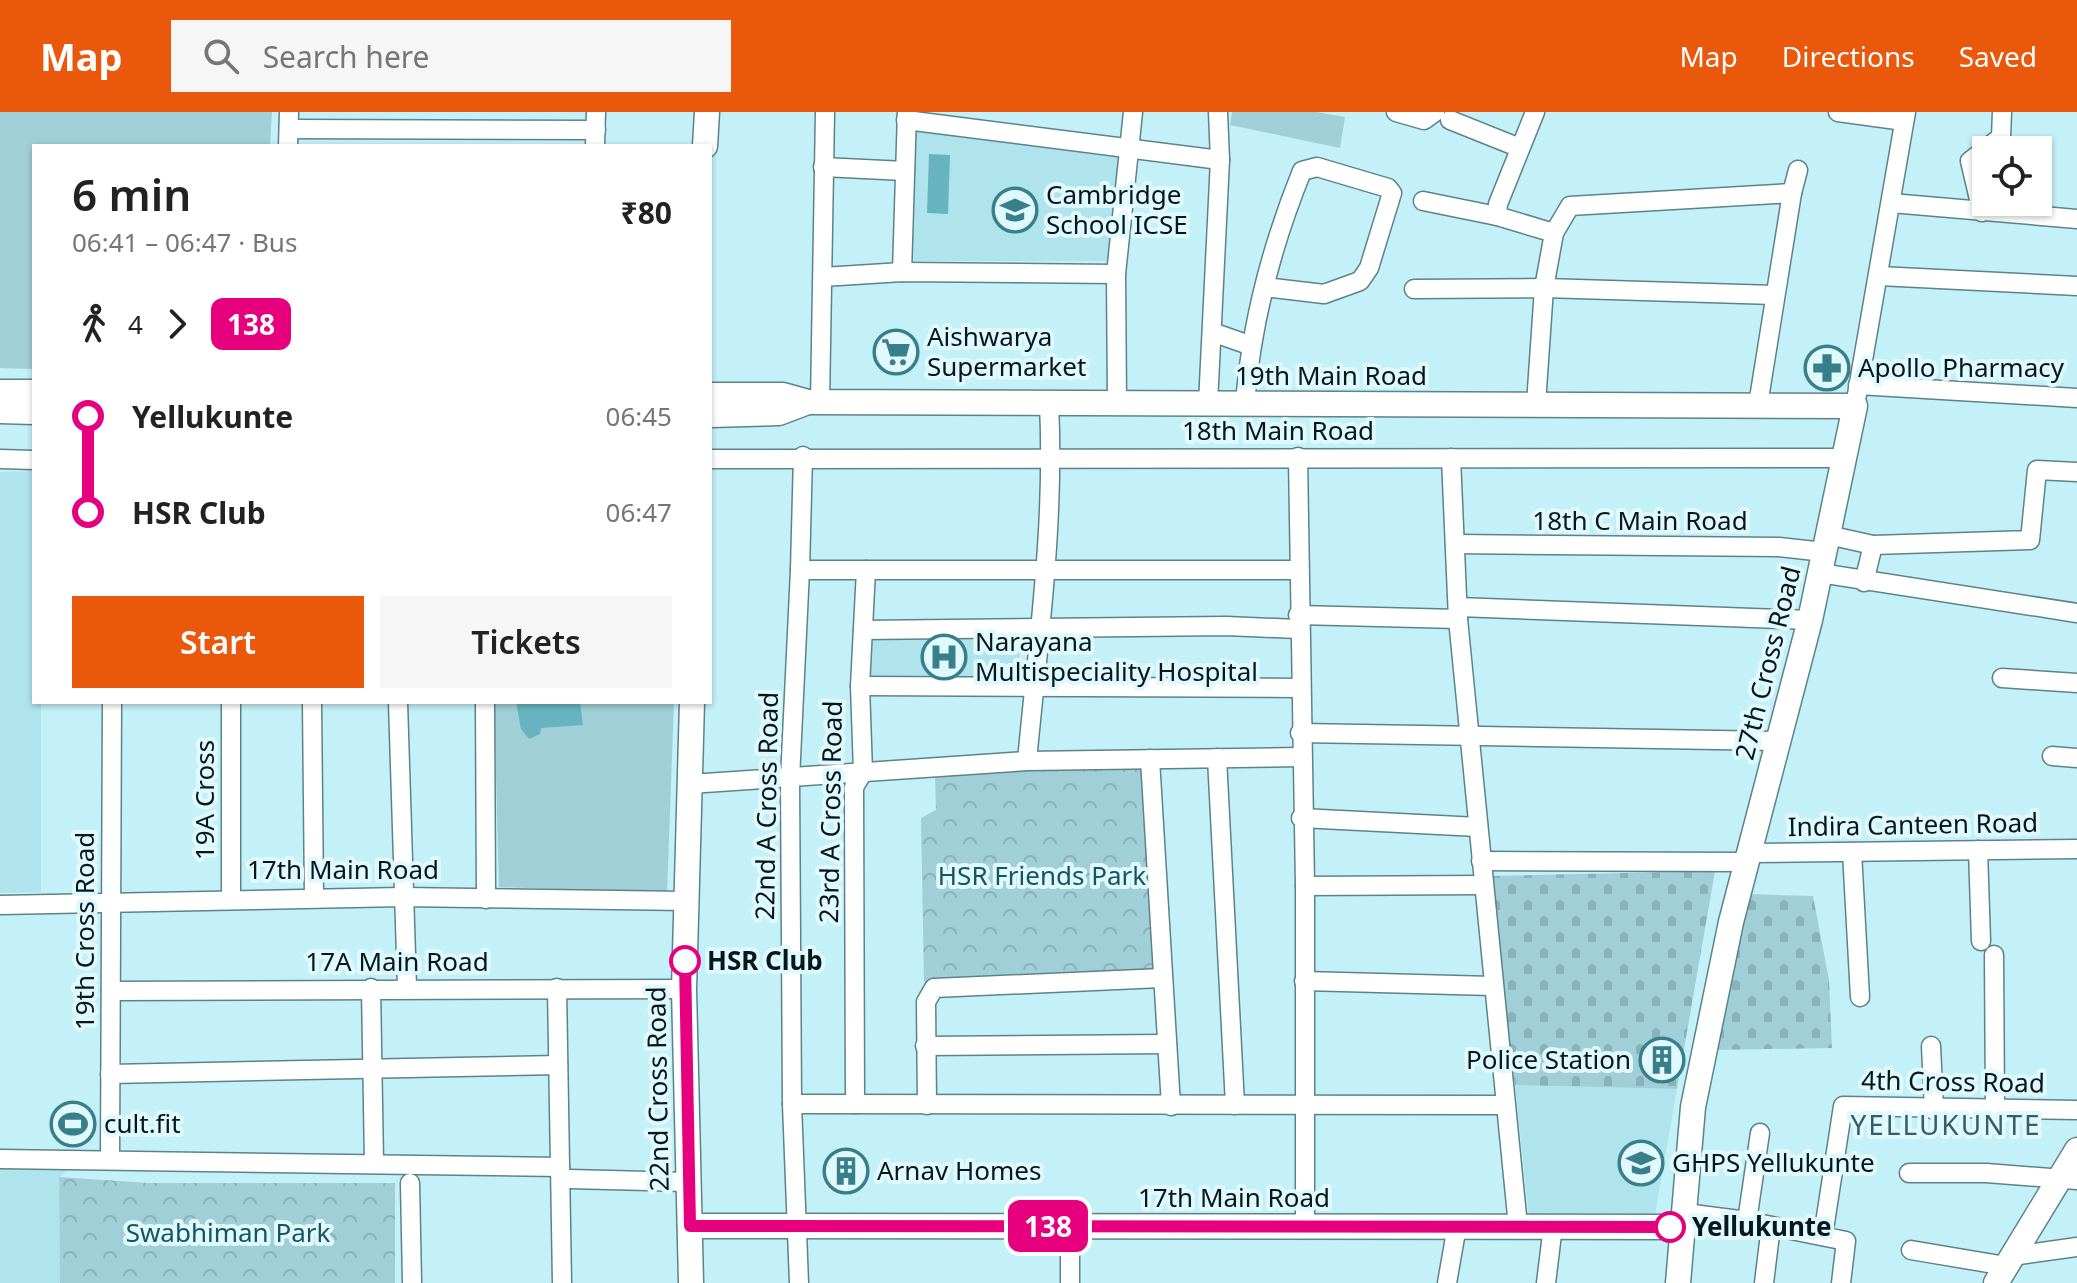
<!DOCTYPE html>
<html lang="en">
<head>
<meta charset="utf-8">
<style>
	:root { --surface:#fff; --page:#f6f6f6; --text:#222; --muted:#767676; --accent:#ea580c }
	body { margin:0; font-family:"Noto Sans",sans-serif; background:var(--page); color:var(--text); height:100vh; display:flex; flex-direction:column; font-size:30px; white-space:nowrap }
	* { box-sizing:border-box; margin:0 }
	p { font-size:26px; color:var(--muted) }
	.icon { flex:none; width:44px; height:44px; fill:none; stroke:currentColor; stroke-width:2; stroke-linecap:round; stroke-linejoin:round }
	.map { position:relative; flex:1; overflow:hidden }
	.drawer { position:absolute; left:32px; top:32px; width:680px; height:560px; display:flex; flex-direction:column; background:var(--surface); border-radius:0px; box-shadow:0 2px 6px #0004 }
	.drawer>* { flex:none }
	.badge { padding:0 16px; border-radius:12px; font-size:28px; line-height:52px }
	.controls { position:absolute; left:1972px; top:24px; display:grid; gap:16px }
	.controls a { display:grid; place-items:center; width:80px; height:80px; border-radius:0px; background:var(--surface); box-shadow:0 2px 6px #0004; font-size:40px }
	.map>.badge { position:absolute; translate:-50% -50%; box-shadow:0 0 0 4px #fff }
	.legs { display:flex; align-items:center; gap:12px; height:88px; padding:0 40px; font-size:26px }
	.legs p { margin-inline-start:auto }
	.overview { display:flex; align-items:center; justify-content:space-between; height:136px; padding:0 40px }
	h1 { font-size:44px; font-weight:600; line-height:60px }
	.primary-button { display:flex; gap:16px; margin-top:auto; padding:16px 40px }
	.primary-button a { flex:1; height:92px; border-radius:0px; background:var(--accent); color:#fff; font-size:32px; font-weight:600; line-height:92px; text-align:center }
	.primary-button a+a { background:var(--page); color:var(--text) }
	ul { padding:0 40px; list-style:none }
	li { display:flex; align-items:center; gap:28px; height:96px; font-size:30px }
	li i { display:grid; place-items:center; width:12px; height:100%; margin:0 10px; background:currentColor }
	li i::after { content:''; width:20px; height:20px; margin:-10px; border:6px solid; border-radius:50%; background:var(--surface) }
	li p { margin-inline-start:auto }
	li:first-child i { background:linear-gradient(#0000 50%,currentColor 0) }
	li:last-child i { background:linear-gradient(currentColor 50%,#0000 0) }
	header { display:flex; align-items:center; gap:48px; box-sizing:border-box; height:112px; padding:0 40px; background:var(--accent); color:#fff }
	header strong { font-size:38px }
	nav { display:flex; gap:44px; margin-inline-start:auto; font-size:28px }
	.search { width:560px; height:72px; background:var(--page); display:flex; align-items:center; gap:20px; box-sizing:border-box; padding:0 28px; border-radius:0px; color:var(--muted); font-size:30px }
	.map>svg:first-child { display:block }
	.built { fill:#afe4ed }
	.cemetery { fill:url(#cemetery-stones) }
	.park { fill:url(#park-crowns) }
	.pitch { fill:#a1cfd7 }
	.water { fill:#67b3bf }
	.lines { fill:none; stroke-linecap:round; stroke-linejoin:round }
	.street-casing { stroke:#5b848a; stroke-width:21 }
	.secondary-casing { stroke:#5b848a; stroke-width:27 }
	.street { stroke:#fff; stroke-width:18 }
	.secondary { stroke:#fff; stroke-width:24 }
	.line-1-casing { stroke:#fff; stroke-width:18 }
	.line-1 { stroke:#e6007e; stroke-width:12 }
	.stop-1-dot { fill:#fff; stroke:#e6007e; stroke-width:4 }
	.labels { text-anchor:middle; stroke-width:8; stroke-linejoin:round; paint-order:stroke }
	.poi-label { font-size:26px; fill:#07181a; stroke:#dff9fe; text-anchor:start }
	.street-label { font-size:26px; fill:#07181a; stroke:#dff9fe }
	.park-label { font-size:26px; fill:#14555e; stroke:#dff9fe }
	.stop-label { font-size:26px; font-weight:bold; fill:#07181a; stroke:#dff9fe; text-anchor:start }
	.neighbourhood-label { font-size:28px; letter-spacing:2px; fill:#365e64; stroke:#dff9fe }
</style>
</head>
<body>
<header>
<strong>Map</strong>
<div class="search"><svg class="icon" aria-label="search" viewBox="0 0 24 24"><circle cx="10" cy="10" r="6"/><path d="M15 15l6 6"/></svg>Search here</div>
<nav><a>Map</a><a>Directions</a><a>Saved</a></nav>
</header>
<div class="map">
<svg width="2077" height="1171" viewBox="0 0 2077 1171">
	<defs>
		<pattern id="cemetery-stones" width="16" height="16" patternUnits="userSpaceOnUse" patternTransform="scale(2)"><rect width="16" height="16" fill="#a1cfd7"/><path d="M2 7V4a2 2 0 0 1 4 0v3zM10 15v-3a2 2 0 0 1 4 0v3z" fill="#89b1b8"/></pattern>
		<pattern id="park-crowns" width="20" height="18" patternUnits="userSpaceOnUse" patternTransform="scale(2)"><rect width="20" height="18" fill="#a1cfd7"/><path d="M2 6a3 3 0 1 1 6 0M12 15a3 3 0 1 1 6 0" fill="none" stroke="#89b1b8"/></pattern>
	</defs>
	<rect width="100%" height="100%" fill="#c4f0f7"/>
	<g class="built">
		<polygon points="914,16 1122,46 1111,149 913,149"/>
		<polygon points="34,359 34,590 41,590 41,780 0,781 0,360"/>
		<rect x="867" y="524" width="153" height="42"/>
		<polygon points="1515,973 1677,977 1655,1102 1529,1104"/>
		<polygon points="72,1053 59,1066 60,1171 0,1171 0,1057"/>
	</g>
	<g class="cemetery">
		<polygon points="1715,759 1677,977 1515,973 1489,764"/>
		<polygon points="1747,782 1813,784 1829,868 1832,936 1712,938"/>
	</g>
	<g class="park">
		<polygon points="1143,652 1156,873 924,870 921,706 936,698 935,662"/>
		<polygon points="59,1065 148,1071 395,1071 395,1171 60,1171"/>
	</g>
	<g class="pitch">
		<polygon points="0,0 272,0 270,34 34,34 34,257 0,256"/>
		<polygon points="1232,0 1316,0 1345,5 1340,36 1230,13"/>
		<polygon points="494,590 674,590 667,781 499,775"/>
	</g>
	<g class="water">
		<polygon points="929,42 950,43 948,102 927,101"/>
		<polygon points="516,590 580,590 583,613 541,616 540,622 529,627 521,617"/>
	</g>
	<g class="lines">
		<g class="street-casing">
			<g id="street">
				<polyline points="1396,0 1424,8 1435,0"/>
				<polyline points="1535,0 1498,92 1497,104 1554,121 1544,176 1536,292"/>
				<polyline points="1838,0 1904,9"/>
				<polyline points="906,8 1220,48"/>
				<polyline points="1450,8 1520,36"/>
				<polyline points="289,17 596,18"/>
				<polyline points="288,34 289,0"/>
				<polyline points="595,34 596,0"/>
				<polyline points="823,55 905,59"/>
				<polyline points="1792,81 1798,58"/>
				<polyline points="1423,89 1497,104"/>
				<polyline points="1891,91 2077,107"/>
				<polyline points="1982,100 1970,49 2001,25 2002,0"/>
				<polyline points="1554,121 1570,94 1792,81 1758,293"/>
				<polyline points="902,160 907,0"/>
				<polyline points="1879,164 2077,174"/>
				<polyline points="823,165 902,160 1116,162"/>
				<polyline points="1414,177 1544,176 1775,183"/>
				<polyline points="1212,220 1249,233"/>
				<polyline points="1858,273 2077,286"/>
				<polyline points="820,290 825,0"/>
				<polyline points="1117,292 1116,162 1133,0"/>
				<polyline points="1208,292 1220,48 1218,0"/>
				<path d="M1245,292C1251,213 1272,133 1302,59L1317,55L1388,76L1392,81L1369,156L1360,169L1324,182L1265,175"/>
				<polyline points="1855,294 1906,0"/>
				<polyline points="803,344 800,458 1298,458"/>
				<polyline points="1298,345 1305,774 1305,1113"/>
				<polyline points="1451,346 1458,507 1518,1114"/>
				<polyline points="0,347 34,348"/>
				<polyline points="710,347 1845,346"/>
				<polyline points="1828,423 1873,433 2030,428 2037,358 2077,360"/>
				<polyline points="1455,432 1779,435 1824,440"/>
				<polyline points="1820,461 2077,501"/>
				<polyline points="1864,470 1873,433"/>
				<polyline points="1458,495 1810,508"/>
				<polyline points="1298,503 1458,507"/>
				<polyline points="863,518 1226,514 1298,517"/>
				<polyline points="2002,566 2077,571"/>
				<polyline points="860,574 1300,576"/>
				<polyline points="312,590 314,786"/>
				<polyline points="398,590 407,875"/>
				<polyline points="485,590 486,787"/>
				<polyline points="1300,621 1776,629"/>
				<polyline points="2052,644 2077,646"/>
				<polyline points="1217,646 1235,993"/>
				<polyline points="1150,647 1171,994"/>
				<path d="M1027,649C1038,531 1055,411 1049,292"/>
				<polyline points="690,672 1027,649 1300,645"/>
				<polyline points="1301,706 1478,715"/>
				<polyline points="1978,738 1981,829"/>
				<polyline points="1852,740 1860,885"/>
				<polyline points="1750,741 2077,737"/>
				<polyline points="1481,749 1748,750"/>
				<polyline points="1305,774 1483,773"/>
				<polyline points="231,787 231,590"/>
				<polyline points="0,793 402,785 686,789"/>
				<polyline points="1994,843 1995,997"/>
				<polyline points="1304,869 1492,874"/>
				<polyline points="371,876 374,1051"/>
				<polyline points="557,876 562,1171"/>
				<polyline points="111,879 684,877"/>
				<polyline points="925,934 1167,932"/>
				<polyline points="1931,934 1934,998"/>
				<polyline points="110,962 558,953"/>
				<polyline points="792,992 1505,993"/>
				<polyline points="855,992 854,675 863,660 860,574 866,458"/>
				<polyline points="927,993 926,890 934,876 1162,866"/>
				<polyline points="0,1047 560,1055"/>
				<polyline points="110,1047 112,590"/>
				<polyline points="1909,1061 1986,1061 2077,1068"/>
				<polyline points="569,1067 687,1070"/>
				<polyline points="410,1071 412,1171"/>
				<polyline points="1685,1101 1747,1109 1846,1129 1841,1171"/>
				<polyline points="1747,1109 1760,1021"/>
				<polyline points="1823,1124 1843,994 2077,998"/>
				<polyline points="1911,1138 2006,1154"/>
				<polyline points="2012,1144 2077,1135"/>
				<polyline points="799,1171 792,992 790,667 800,458"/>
				<polyline points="1070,1171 1070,1114"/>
				<polyline points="1447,1171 1457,1114"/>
				<polyline points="1546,1171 1553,1114"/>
				<polyline points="1764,1171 1771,1114"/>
			</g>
		</g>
		<g class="secondary-casing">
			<g id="secondary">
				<polyline points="705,34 707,0"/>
				<polyline points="0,280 34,280"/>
				<polyline points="710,283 783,283 808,290 1855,294 1810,508 1731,810 1693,995 1678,1171"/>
				<polyline points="0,299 34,300"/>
				<polyline points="710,303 779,301 808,290"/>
				<polyline points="690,1114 1683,1115"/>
				<polyline points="691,1171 684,877 692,590"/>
				<polyline points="1996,1171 2077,1038"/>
			</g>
		</g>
		<use href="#street" class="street"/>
		<use href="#secondary" class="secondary"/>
	</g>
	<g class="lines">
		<g class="line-1-casing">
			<polyline id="line-1" points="685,849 690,1114 1670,1115"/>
		</g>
		<use href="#line-1" class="line-1"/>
	</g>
	<defs>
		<g id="school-ring" transform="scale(2.3)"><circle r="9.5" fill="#dff9fe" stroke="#387f8a" stroke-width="1.5"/><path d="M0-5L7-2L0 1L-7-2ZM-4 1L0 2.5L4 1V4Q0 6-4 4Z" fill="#387f8a"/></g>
		<g id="supermarket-ring" transform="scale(2.3)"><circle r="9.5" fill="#dff9fe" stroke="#387f8a" stroke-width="1.5"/><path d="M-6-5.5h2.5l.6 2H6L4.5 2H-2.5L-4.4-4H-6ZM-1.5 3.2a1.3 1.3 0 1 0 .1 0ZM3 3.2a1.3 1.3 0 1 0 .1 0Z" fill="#387f8a"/></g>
		<g id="pharmacy-ring" transform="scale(2.3)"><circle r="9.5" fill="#dff9fe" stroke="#387f8a" stroke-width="1.5"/><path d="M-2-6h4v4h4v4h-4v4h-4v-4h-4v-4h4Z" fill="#387f8a"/></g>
		<g id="hospital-ring" transform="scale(2.3)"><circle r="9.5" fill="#dff9fe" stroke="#387f8a" stroke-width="1.5"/><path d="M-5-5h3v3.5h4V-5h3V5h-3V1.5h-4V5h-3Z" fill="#387f8a"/></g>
		<g id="building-ring" transform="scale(2.3)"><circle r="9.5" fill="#dff9fe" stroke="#387f8a" stroke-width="1.5"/><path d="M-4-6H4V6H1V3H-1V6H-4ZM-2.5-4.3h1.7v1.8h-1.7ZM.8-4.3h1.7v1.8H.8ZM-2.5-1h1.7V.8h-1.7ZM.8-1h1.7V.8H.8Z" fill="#387f8a"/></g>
		<g id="stadium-ring" transform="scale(2.3)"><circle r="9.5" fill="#dff9fe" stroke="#387f8a" stroke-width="1.5"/><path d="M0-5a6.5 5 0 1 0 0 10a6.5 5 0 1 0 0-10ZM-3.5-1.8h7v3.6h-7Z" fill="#387f8a"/></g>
	</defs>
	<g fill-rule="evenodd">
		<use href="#school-ring" x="1015" y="98"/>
		<use href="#supermarket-ring" x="896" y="240"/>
		<use href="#pharmacy-ring" x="1827" y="256"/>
		<use href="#hospital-ring" x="944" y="545"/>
		<use href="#building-ring" x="1662" y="948"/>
		<use href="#stadium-ring" x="73" y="1012"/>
		<use href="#school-ring" x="1641" y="1051"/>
		<use href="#building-ring" x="846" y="1059"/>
	</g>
	<g class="stop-1-dot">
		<circle cx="685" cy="849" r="14"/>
		<circle cx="1670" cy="1115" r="14"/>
	</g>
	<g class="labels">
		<g class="poi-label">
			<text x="1046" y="92">Cambridge<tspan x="1046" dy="30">School ICSE</tspan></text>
			<text x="927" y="234">Aishwarya<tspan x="927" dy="30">Supermarket</tspan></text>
			<text x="1858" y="265">Apollo Pharmacy</text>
			<text x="975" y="539">Narayana<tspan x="975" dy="30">Multispeciality Hospital</tspan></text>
			<text x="1631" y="957" text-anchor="end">Police Station</text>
			<text x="104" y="1021">cult.fit</text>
			<text x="1672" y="1060">GHPS Yellukunte</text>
			<text x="877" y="1068">Arnav Homes</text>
		</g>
		<g class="street-label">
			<text x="1331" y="273">19th Main Road</text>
			<text x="1278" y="328">18th Main Road</text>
			<text x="1640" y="418">18th C Main Road</text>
			<text transform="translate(1768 551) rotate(-76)" y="9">27th Cross Road</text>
			<text transform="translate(205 688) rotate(-90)" y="9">19A Cross</text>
			<text transform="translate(767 694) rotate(-89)" y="9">22nd A Cross Road</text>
			<text transform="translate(831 700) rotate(-89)" y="9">23rd A Cross Road</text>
			<text transform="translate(1913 713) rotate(-1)" y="9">Indira Canteen Road</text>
			<text x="343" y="767">17th Main Road</text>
			<text transform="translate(85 819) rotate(-90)" y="9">19th Cross Road</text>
			<text x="397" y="859">17A Main Road</text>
			<text transform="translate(1953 970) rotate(1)" y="9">4th Cross Road</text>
			<text transform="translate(658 977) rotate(-91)" y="9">22nd Cross Road</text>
			<text x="1234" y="1095">17th Main Road</text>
		</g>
		<g class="park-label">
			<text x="1042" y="773">HSR Friends Park</text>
			<text x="228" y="1130">Swabhiman Park</text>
		</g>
		<g class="stop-label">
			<text x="707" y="858">HSR Club</text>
			<text x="1692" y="1124">Yellukunte</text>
		</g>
		<g class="neighbourhood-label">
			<text x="1946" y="1023">YELLUKUNTE</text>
		</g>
	</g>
</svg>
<div class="controls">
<a><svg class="icon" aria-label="locate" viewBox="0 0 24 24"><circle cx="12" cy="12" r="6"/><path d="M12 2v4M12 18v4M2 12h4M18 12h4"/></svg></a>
</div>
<b class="badge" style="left:1048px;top:1114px;background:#e6007e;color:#fff">138</b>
<section class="drawer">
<div class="overview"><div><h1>6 min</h1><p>06:41 – 06:47 · Bus</p></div><b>₹80</b></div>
<div class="legs"><svg class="icon" aria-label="walk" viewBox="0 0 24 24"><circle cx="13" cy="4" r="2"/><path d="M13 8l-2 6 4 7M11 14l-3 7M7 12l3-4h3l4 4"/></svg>4<svg class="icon" aria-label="forward" viewBox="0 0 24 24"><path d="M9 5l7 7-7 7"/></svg><b class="badge" style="background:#e6007e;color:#fff">138</b></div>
<ul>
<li><i style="color:#e6007e"></i><b>Yellukunte</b><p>06:45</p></li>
<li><i style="color:#e6007e"></i><b>HSR Club</b><p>06:47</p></li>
</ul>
<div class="primary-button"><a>Start</a><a>Tickets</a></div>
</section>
</div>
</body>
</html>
